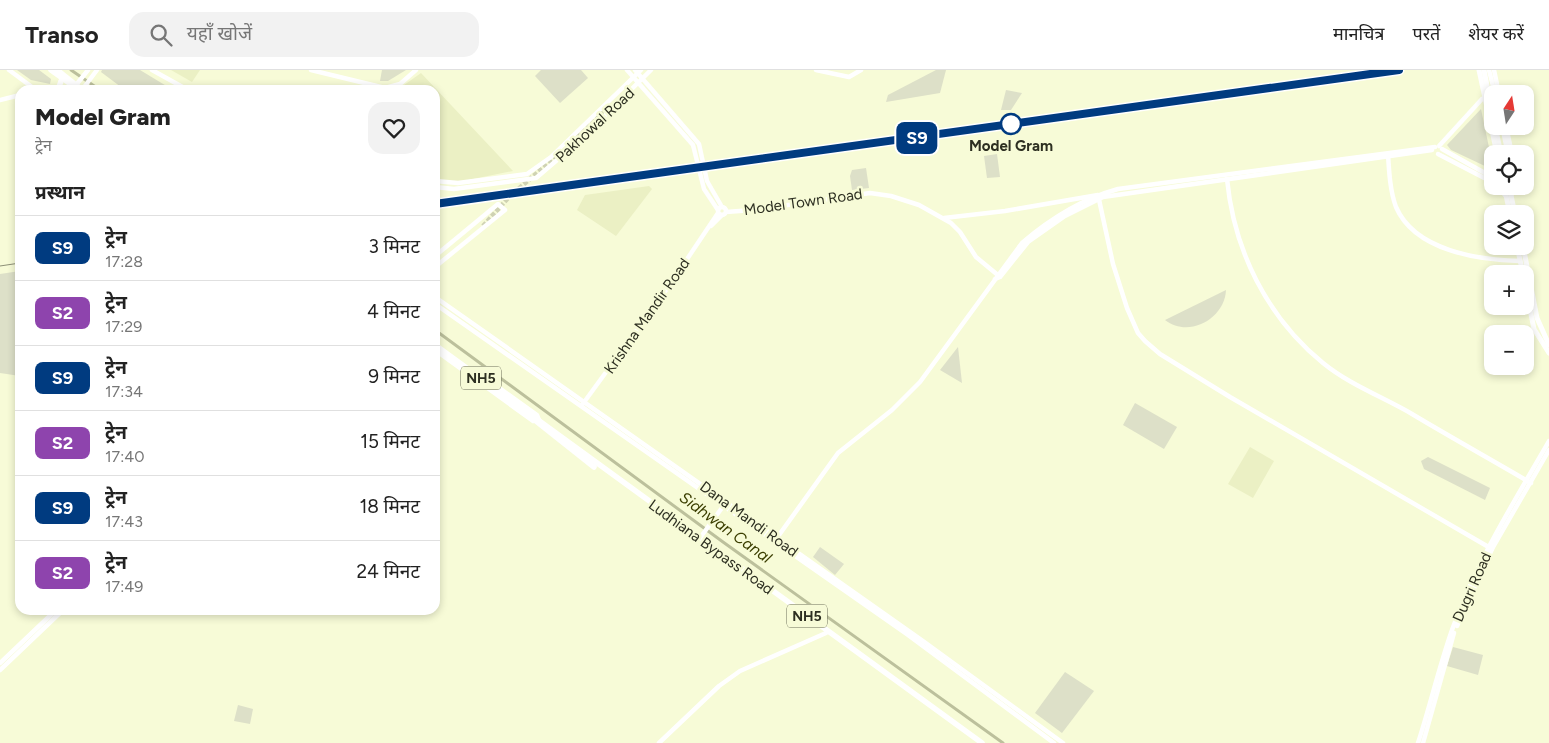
<!DOCTYPE html>
<html lang="hi">
<head>
<meta charset="utf-8">
<style>
	:root { --surface:#fff; --page:#f2f2f2; --text:#222; --muted:#767676; --line:#e0e0e0 }
	body { margin:0; font-family:Figtree,"Noto Sans Devanagari",sans-serif; background:var(--page); color:var(--text); height:100vh; display:flex; flex-direction:column; font-size:19px; white-space:nowrap }
	* { box-sizing:border-box; margin:0 }
	p { font-size:16px; color:var(--muted) }
	.icon { flex:none; width:28px; height:28px; fill:none; stroke:currentColor; stroke-width:2; stroke-linecap:round; stroke-linejoin:round }
	.map { position:relative; flex:1; overflow:hidden }
	.sheet { position:absolute; left:15px; top:15px; width:425px; height:530px; display:flex; flex-direction:column; background:var(--surface); border-radius:15px; box-shadow:0 2px 8px #0003 }
	.sheet>* { flex:none }
	.badge { padding:0 10px; border-radius:8px; font-size:18px; line-height:32px }
	.needle { width:32px; rotate:12deg }
	.tools { position:absolute; left:1484px; top:15px; display:grid; gap:10px }
	.tools a { display:grid; place-items:center; width:50px; height:50px; border-radius:10px; background:var(--surface); box-shadow:0 2px 8px #0003; font-size:25px }
	.map>.badge { position:absolute; translate:-50% -50%; box-shadow:0 0 0 2px #fff }
	h2 { padding:0 20px; font-size:19px; line-height:45px }
	.round { display:grid; place-items:center; flex:none; width:52px; height:52px; border-radius:15px; background:var(--page) }
	.overview { display:flex; align-items:center; justify-content:space-between; height:85px; padding:0 20px }
	h1 { font-size:24px; font-weight:800; line-height:38px }
	ul { padding:0; list-style:none }
	li { display:flex; align-items:center; gap:15px; height:65px; padding:0 20px; border-top:1px solid var(--line) }
	li div { flex:1 }
	li b { display:block; font-size:19px }
	li em { font-style:normal }
	li .badge { min-width:55px; font-weight:700; text-align:center }
	header { display:flex; align-items:center; gap:30px; box-sizing:border-box; height:70px; padding:0 25px; background:var(--surface); border-bottom:1px solid var(--line) }
	header strong { font-size:24px }
	nav { display:flex; gap:28px; margin-inline-start:auto; font-size:18px }
	.search { width:350px; height:45px; background:var(--page); display:flex; align-items:center; gap:12px; box-sizing:border-box; padding:0 18px; border-radius:15px; color:var(--muted); font-size:19px }
	.map>svg:first-child { display:block }
	.built { fill:#ebf0c4 }
	.green { fill:#dde0c8 }
	.lines { fill:none; stroke-linecap:round; stroke-linejoin:round }
	.canal { stroke:#bcc09c; stroke-width:3 }
	.secondary-tunnel { stroke:#cfd2b3; stroke-width:4.5; stroke-dasharray:4.5 2; stroke-linecap:butt }
	.secondary { stroke:#fff; stroke-width:4.5 }
	.primary { stroke:#fff; stroke-width:5 }
	.highway { stroke:#fff; stroke-width:5.5 }
	.rail { stroke:#8d9077; stroke-width:1 }
	.line-casing { stroke:#fff; stroke-width:11 }
	.line { stroke:#003b80; stroke-width:8 }
	.stop-dot { fill:#fff; stroke:#003b80; stroke-width:2.5 }
	.labels { text-anchor:middle; stroke-width:5; stroke-linejoin:round; paint-order:stroke }
	.shield { fill:#f7fbd7; stroke:#6a6c58; stroke-width:1 }
	.shield-label { font-size:14px; font-weight:bold; fill:#2d2f21 }
	.street-label { font-size:15px; fill:#2d2f21; stroke:#f7fbd7 }
	.stop-label { font-size:15px; font-weight:bold; fill:#2d2f21; stroke:#f7fbd7 }
	.water-label { font-size:16px; font-style:italic; fill:#3b3e00; stroke:#f7fbd7 }
</style>
</head>
<body>
<header>
<strong>Transo</strong>
<div class="search"><svg class="icon" aria-label="search" viewBox="0 0 24 24"><circle cx="10" cy="10" r="6"/><path d="M15 15l6 6"/></svg>यहाँ खोजें</div>
<nav><a>मानचित्र</a><a>परतें</a><a>शेयर करें</a></nav>
</header>
<div class="map">
<svg width="1549" height="673" viewBox="0 0 1549 673">
	<rect width="100%" height="100%" fill="#f7fbd7"/>
	<g class="built">
		<polygon points="171,0 200,0 192,12"/>
		<polygon points="421,3 513,101 458,112 435,110 435,20 397,20"/>
		<polygon points="649,116 652,119 616,166 577,140 585,125"/>
		<polygon points="1250,377 1274,391 1253,428 1228,414"/>
	</g>
	<g class="green">
		<polygon points="17,0 39,0 51,9 50,14 31,10"/>
		<polygon points="102,0 140,0 173,20 125,20 101,2"/>
		<polygon points="382,0 406,0 388,11 380,11"/>
		<polygon points="541,0 581,0 588,8 560,33 535,6"/>
		<polygon points="936,0 946,0 940,23 886,32 888,25"/>
		<polygon points="1006,20 1022,23 1011,40 1001,40"/>
		<polygon points="1481,39 1492,92 1487,97 1451,80 1447,75"/>
		<polygon points="997,84 1000,107 987,108 984,86"/>
		<polygon points="866,98 869,118 852,120 850,106 852,100"/>
		<polygon points="20,201 20,306 0,303 0,204"/>
		<path d="M1226,220C1225,248 1189,269 1165,250Z"/>
		<polygon points="958,277 962,313 940,300"/>
		<polygon points="1135,333 1177,357 1164,379 1123,355"/>
		<polygon points="1428,387 1490,418 1485,430 1424,399 1421,391"/>
		<polygon points="820,477 844,494 835,505 813,487"/>
		<polygon points="1453,577 1483,585 1478,605 1447,596"/>
		<polygon points="1065,602 1094,621 1062,663 1035,643"/>
		<polygon points="238,635 253,639 250,654 234,651"/>
	</g>
	<g class="lines">
		<g class="canal">
			<polyline points="71,0 100,20"/>
			<polyline points="435,260 723,472 1003,673"/>
		</g>
		<polyline class="secondary-tunnel" points="483,156 509,127 559,84 603,42"/>
		<g class="secondary">
			<polyline points="9,0 36,20"/>
			<polyline points="58,0 83,20"/>
			<polyline points="152,0 188,20"/>
			<polyline points="311,0 385,18 400,14 416,0"/>
			<polyline points="627,0 693,75 704,119 718,140"/>
			<polyline points="635,0 699,74 707,111 722,137"/>
			<polyline points="816,0 849,7 861,0"/>
			<polyline points="1489,0 1495,24"/>
			<polyline points="1494,0 1499,24"/>
			<polyline points="45,20 52,20"/>
			<polyline points="67,20 76,15 88,0"/>
			<polyline points="82,20 97,0"/>
			<polyline points="0,30 20,25"/>
			<polyline points="1502,56 1508,84"/>
			<polyline points="1506,56 1512,84"/>
			<polyline points="1439,76 1482,29 1492,26"/>
			<polyline points="1442,79 1492,107"/>
			<path d="M1388,84C1389,101 1390,121 1396,137C1415,181 1479,190 1520,191"/>
			<polyline points="1438,84 1492,112"/>
			<path d="M1227,109C1234,181 1267,247 1323,293C1350,315 1383,327 1412,344C1452,368 1492,390 1531,413"/>
			<polyline points="435,111 458,113 527,104 551,87 641,0"/>
			<polyline points="1496,116 1506,126"/>
			<polyline points="435,117 454,119 536,108 577,73 651,0"/>
			<polyline points="1511,126 1515,116"/>
			<circle cx="722" cy="141" r="4"/>
			<polyline points="726,142 753,140 870,123 891,126 919,135 951,153 960,162 976,187 999,206"/>
			<polyline points="944,148 1005,141 1098,125 1113,194 1127,238 1138,263 1145,271 1160,284 1230,327 1492,479"/>
			<polyline points="711,156 722,145"/>
			<polyline points="435,186 498,134 505,140 435,197"/>
			<polyline points="995,209 1000,207 1028,172 1065,146 1103,127 1432,80"/>
			<polyline points="435,227 923,571 1063,673"/>
			<polyline points="435,234 908,565 1054,673"/>
			<polyline points="435,280 533,351"/>
			<polyline points="477,302 537,345 539,350"/>
			<polyline points="582,335 669,216 718,143"/>
			<polyline points="700,468 724,435"/>
			<path d="M774,472L838,383L892,340L920,312L1022,173C1050,149 1082,129 1118,119L1435,77"/>
			<polyline points="1457,556 1492,479 1549,380"/>
			<polyline points="0,593 56,540"/>
			<polyline points="0,600 63,540"/>
			<polyline points="659,673 719,616 740,601 826,563"/>
			<path d="M1418,673C1430,636 1439,597 1452,560C1475,494 1514,432 1549,371"/>
			<polyline points="1423,673 1454,563"/>
		</g>
		<g class="primary">
			<polyline points="1479,0 1497,84"/>
			<polyline points="1484,0 1492,42"/>
			<polyline points="1495,56 1501,84"/>
			<polyline points="1504,116 1510,144"/>
			<polyline points="1509,116 1515,144"/>
			<polyline points="1517,176 1523,204"/>
			<polyline points="1523,176 1537,248 1549,275"/>
			<polyline points="1525,215 1534,259 1549,283"/>
		</g>
		<g class="highway">
			<polyline points="51,0 79,20"/>
			<polyline points="58,20 61,11"/>
			<polyline points="435,275 982,673"/>
			<polyline points="531,347 594,397"/>
		</g>
		<g class="rail">
			<polyline points="435,134 1399,0"/>
			<polyline points="0,196 20,193"/>
		</g>
	</g>
	<g class="lines">
		<g class="line-casing">
			<polyline id="line" points="435,134 1399,0"/>
		</g>
		<use href="#line" class="line"/>
	</g>
	<circle class="stop-dot" cx="1011" cy="54" r="10"/>
	<g class="labels">
		<g class="shield">
			<rect x="461" y="296.5" width="40" height="23" rx="4"/>
			<rect x="787" y="534.5" width="40" height="23" rx="4"/>
		</g>
		<g class="shield-label">
			<text x="481" y="313">NH5</text>
			<text x="807" y="551">NH5</text>
		</g>
		<g class="street-label">
			<text transform="translate(595 55) rotate(-43)" y="5">Pakhowal Road</text>
			<text transform="translate(803 132) rotate(-8)" y="5">Model Town Road</text>
			<text transform="translate(647 246) rotate(-55)" y="5">Krishna Mandir Road</text>
			<text transform="translate(749 449) rotate(36)" y="5">Dana Mandi Road</text>
			<text transform="translate(711 477) rotate(36)" y="5">Ludhiana Bypass Road</text>
			<text transform="translate(1472 517) rotate(-66)" y="5">Dugri Road</text>
		</g>
		<g class="stop-label">
			<text x="1011" y="81">Model Gram</text>
		</g>
		<g class="water-label">
			<text transform="translate(726 457) rotate(36)" y="6">Sidhwan Canal</text>
		</g>
	</g>
</svg>
<div class="tools">
<a><svg class="needle" viewBox="-14 -14 28 28"><path d="M0-13l5 13h-10z" fill="#e53935"/><path d="M0 13l5-13h-10z" fill="#767676"/></svg></a>
<a><svg class="icon" aria-label="locate" viewBox="0 0 24 24"><circle cx="12" cy="12" r="6"/><path d="M12 2v4M12 18v4M2 12h4M18 12h4"/></svg></a>
<a><svg class="icon" aria-label="layers" viewBox="0 0 24 24"><path d="M12 4l9 5-9 5-9-5zM3 14l9 5 9-5"/></svg></a>
<a>+</a>
<a>−</a>
</div>
<b class="badge" style="left:917px;top:68px;background:#003b80;color:#fff">S9</b>
<section class="sheet">
<div class="overview"><div><h1>Model Gram</h1><p>ट्रेन</p></div><a class="round"><svg class="icon" aria-label="heart" viewBox="0 0 24 24"><path d="M12 20l-8-8c-3-5 5-10 8-4 3-6 11-1 8 4z"/></svg></a></div>
<h2>प्रस्थान</h2>
<ul>
<li><span class="badge" style="background:#003b80;color:#fff">S9</span><div><b>ट्रेन</b><p>17:28</p></div><em>3 मिनट</em></li>
<li><span class="badge" style="background:#8e44ad;color:#fff">S2</span><div><b>ट्रेन</b><p>17:29</p></div><em>4 मिनट</em></li>
<li><span class="badge" style="background:#003b80;color:#fff">S9</span><div><b>ट्रेन</b><p>17:34</p></div><em>9 मिनट</em></li>
<li><span class="badge" style="background:#8e44ad;color:#fff">S2</span><div><b>ट्रेन</b><p>17:40</p></div><em>15 मिनट</em></li>
<li><span class="badge" style="background:#003b80;color:#fff">S9</span><div><b>ट्रेन</b><p>17:43</p></div><em>18 मिनट</em></li>
<li><span class="badge" style="background:#8e44ad;color:#fff">S2</span><div><b>ट्रेन</b><p>17:49</p></div><em>24 मिनट</em></li>
</ul>
</section>
</div>
</body>
</html>
